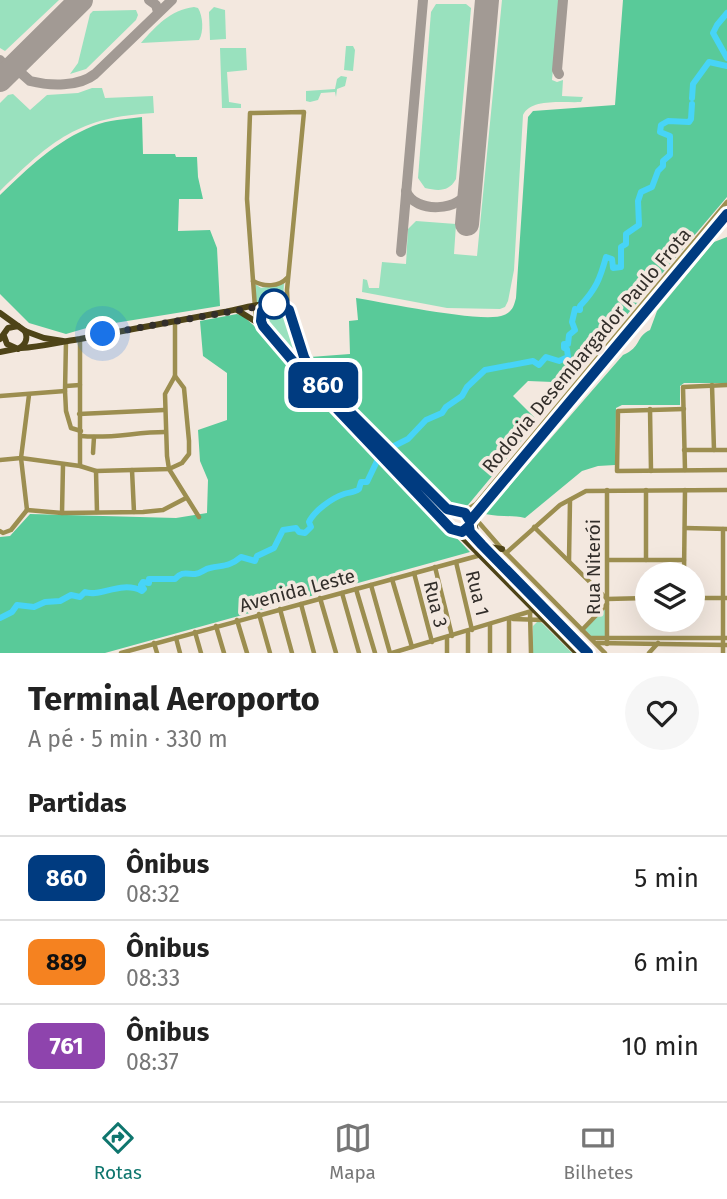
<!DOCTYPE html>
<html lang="pt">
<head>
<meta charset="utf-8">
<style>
	:root { --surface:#fff; --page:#f6f6f6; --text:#222; --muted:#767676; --line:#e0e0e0; --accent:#0f766e }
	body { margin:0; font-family:"Fira Sans",sans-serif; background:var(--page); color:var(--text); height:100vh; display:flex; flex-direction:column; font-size:26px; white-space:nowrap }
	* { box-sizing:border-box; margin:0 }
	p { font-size:23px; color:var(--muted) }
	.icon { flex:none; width:38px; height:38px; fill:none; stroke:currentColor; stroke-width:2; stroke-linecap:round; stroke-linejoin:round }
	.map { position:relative; height:653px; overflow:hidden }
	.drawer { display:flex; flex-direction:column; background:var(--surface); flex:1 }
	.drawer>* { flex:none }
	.badge { padding:0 14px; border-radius:10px; font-size:24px; line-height:46px }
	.buttons { position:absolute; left:635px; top:562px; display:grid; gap:14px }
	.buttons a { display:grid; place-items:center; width:70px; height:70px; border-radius:50%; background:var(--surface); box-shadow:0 7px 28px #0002; font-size:35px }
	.you { position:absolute; width:35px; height:35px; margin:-18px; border:5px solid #fff; border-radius:50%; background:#1a73e8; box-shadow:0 0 0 10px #1a73e833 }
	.map>.badge { position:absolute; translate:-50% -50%; box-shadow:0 0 0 4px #fff }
	h2 { padding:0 28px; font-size:26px; line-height:63px }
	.round { display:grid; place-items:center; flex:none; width:74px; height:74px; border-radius:37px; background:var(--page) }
	.overview { display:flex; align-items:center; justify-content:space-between; height:119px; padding:0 28px }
	h1 { font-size:33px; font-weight:700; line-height:52px }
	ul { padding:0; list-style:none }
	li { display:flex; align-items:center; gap:21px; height:84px; padding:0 28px; border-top:2px solid var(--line) }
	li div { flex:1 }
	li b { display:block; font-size:26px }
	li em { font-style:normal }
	li .badge { min-width:77px; font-weight:700; text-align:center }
	.tabs { display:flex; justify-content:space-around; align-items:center; height:98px; border-top:2px solid var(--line); background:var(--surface); font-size:19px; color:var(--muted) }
	.tabs a { display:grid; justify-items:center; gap:4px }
	.tabs .active { color:var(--accent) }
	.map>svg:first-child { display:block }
	.green { fill:#99e1be }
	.forest { fill:#59ca99 }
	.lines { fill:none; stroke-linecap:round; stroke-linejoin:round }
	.river { stroke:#47d4f7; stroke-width:6 }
	.taxiway { stroke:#a29a94; stroke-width:10 }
	.runway { stroke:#a29a94; stroke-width:24 }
	.minor { stroke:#9c8e50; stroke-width:4.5 }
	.major { stroke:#4e4418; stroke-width:6 }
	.line-casing { stroke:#fff; stroke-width:16 }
	.line { stroke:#003b80; stroke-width:10 }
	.walk { stroke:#322e2a; stroke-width:7; stroke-dasharray:0 12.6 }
	.stop-dot { fill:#fff; stroke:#003b80; stroke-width:3.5 }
	.labels { text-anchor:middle; stroke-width:7; stroke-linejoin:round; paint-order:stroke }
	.street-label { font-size:19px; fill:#322e2a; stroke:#f3e8df }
</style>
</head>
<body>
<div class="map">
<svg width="727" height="653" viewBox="0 0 727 653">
	<rect width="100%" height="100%" fill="#f3e8df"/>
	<g class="green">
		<polygon points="0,0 59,0 5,51 0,48"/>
		<path d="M502,0H559L552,80L557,82L563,80L562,96L583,97L581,102C564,103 531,98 523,115L514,270L508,301L505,307L500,309L447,308L362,292L363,279L367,280L369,288H379L382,262L406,264L408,229L416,221L456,224L454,254L477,256Z"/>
		<path d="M436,4H466L471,8L456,179C449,192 438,191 425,188L418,178L431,12Z"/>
		<path d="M194,7L198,8C203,16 204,32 199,40L141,43C156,26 170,10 194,7Z"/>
		<polygon points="214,7 225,10 226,39 210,40 209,12"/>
		<polygon points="93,11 136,10 138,15 136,20 86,69 70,74 78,63 90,14"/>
		<polygon points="346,46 353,46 355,50 353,71 344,70"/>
		<polygon points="220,48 246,48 247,70 227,72 229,102 241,104 241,108 222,108"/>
		<polygon points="341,76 347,77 345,86 337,89 336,97 335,92 321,93 318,100 310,102 306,101 306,91 335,89 337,79"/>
		<path d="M92,88H102L105,98L153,96L154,113C78,117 52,140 0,191V103L8,95L13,94L30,110L47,95L78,93Z"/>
		<polygon points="284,283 283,300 273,297 256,304 255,284 261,288"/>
		<polygon points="271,307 280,308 290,320 298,350 314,382 264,324 264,311"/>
		<polygon points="605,609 605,636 591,637 584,629"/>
		<polygon points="538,621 542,623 572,653 532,653 533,626"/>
	</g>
	<g class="forest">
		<path d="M623,0H727V197L563,390L553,382L528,381L513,396L538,421L468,505L462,508L449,506L329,385L312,364L310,357L350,354L349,321L358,320L356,298C383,302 484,324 504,315C512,312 514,306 516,298L528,117L533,111L615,105Z"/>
		<path d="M142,117L143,154H175L176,157H197L198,177L203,199H179L178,231L210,230L217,248L220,306L90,327L66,334L29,323L0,294V195C28,168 56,141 93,126C108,120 126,119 142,117Z"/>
		<path d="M727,237V383H684L680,386V405H622L616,408L615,465L598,466L582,471L525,518C511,515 499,517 485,514L623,355C642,347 635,337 650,330L657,311L714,242Z"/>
		<polygon points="237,314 243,316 260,331 470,552 105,653 0,653 0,537 10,536 30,514 176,518 207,513 208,480 200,461 198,430 227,420 227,373 203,356 200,321"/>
	</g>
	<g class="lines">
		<g class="river">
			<polyline points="727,13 717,25 713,33 727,58"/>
			<polyline points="692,98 693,84 709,62 727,66"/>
			<path d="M392,447L408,439L426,420L442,413L446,407L462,396L467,387L485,370L533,361L539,365L546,357L559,361L568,357L567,349L564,348V344H568L569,335L575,330L572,322L575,309L580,310V306C596,289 600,279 606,257L612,259L613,268L621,267V247L626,244V234L639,225L638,201L641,192L652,187L658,171L663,166V161L670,155V136L660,132L661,125L668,121L689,122L691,119L692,104"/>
			<path d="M0,618L12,612L17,605L34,607L45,602L60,601L71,595L80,597L85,592C99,598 121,580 142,591L144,589L141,585L143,582L149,583V579H175C182,571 186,574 195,574C202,573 204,569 210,568C223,565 229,567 241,557L255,561L257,556L274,548L283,530L296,528L299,532L305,533L311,527L309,522C314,511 332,498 344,494C350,492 354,493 359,489L361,482H367L378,459"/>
		</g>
		<g class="taxiway">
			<polyline points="149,0 156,5 158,12"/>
			<path d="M25,55L21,64V73L30,81C50,86 79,87 95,74L172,0"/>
			<polyline points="0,60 10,71"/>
			<polyline points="559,74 557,70 563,0"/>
			<path d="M406,191C415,214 461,212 470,188"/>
			<polyline points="401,252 423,0"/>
		</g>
		<g class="runway">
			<polyline points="0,80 81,0"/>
			<polyline points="467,224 487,0"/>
		</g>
		<g class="minor">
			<path d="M253,281C264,287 279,287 287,278"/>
			<polyline points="175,321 175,376 165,394 167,456 169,469 199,517"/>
			<polyline points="256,321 247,199 250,113 304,112 287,290 288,310"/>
			<polyline points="80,339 80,466"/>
			<polyline points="66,341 65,391 66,411 71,428 81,431"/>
			<polyline points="712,385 714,450"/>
			<polyline points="66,386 80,385"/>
			<polyline points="0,396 65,391"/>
			<polyline points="650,409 651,471"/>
			<polyline points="684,409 618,411 617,471 727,470"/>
			<polyline points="79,414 164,410"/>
			<path d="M81,436C112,439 135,432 165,432"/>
			<polyline points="684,450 727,450"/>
			<polyline points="93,453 94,437"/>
			<polyline points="0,460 21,458 80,466 96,471 169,469 182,463 189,454 189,441 184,388 175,376"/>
			<polyline points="132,470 134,512"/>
			<polyline points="685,470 683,387 727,385"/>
			<polyline points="96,471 97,512"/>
			<polyline points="27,510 62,513 143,512 163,510 186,498"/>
			<polyline points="27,510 21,458 29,395"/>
			<polyline points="463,512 476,504 727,202"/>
			<polyline points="62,513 63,465"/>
			<polyline points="472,517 727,214"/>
			<polyline points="475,518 502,549 605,653"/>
			<polyline points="534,527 607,599 648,598"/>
			<polyline points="685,528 727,529"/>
			<polyline points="0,531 3,533 11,530 27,510"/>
			<polyline points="506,553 560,505 586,491 727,490"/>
			<polyline points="608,560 684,560"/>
			<polyline points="646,560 646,490"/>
			<polyline points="569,561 570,500"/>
			<polyline points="456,562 472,630"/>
			<polyline points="435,567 452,636"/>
			<polyline points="414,573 432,642"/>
			<polyline points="684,574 685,490"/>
			<polyline points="392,579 412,647"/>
			<polyline points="371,585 390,653"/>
			<polyline points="356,589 375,653"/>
			<polyline points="342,593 359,653"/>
			<polyline points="320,598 336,653"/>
			<polyline points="693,598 727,598"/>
			<polyline points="301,604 314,653"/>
			<polyline points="280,609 292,653"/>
			<polyline points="530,612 531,653"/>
			<polyline points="259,614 270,653"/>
			<polyline points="509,619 509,653"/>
			<polyline points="513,619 543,620"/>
			<polyline points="237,620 247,653"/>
			<polyline points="216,626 224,653"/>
			<polyline points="582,630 607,604"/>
			<polyline points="195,632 201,653"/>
			<polyline points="447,637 447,653"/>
			<polyline points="176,638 180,653"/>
			<polyline points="591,638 727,638"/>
			<polyline points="154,643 157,653"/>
			<polyline points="597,643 727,645"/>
			<polyline points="607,644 607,490"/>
			<polyline points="121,653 481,555"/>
			<polyline points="392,653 535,610"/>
			<polyline points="468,653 468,631"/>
			<polyline points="490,653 490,625"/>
			<polyline points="649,653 658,643"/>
			<polyline points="723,653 723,529"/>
		</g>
		<g class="major">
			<polyline points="0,313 18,326"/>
			<polyline points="263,326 262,311 268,305"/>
			<polyline points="25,331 44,338 63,341"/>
			<path d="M0,339L8,328L18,326L25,331C28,338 26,345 18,349L7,344L4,336"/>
			<path d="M21,348C41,347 59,342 80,339C128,330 176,321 224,312C241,309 266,300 283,306C297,316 302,357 314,376L448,509L467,515L470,521L467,529L459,532L451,529L303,373L263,326L237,310"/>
			<polyline points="0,352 15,349"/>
			<polyline points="473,516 477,538"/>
			<polyline points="469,526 470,532 483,545 589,653"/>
			<polyline points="458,533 577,653"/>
			<polyline points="483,546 502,549"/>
		</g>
	</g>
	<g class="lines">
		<g class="line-casing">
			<path id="line" d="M588,653L482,545L470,532L469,526L462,532L451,529L303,373L263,326L261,321L262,311C270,302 279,302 289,310L304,357L314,376L447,509L465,513L470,521L727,214"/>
		</g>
		<use href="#line" class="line"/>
		<polyline class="walk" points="103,334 274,304"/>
	</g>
	<circle class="stop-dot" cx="274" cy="304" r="14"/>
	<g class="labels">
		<g class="street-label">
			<text transform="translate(586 350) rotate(-50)" y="7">Rodovia Desembargador Paulo Frota</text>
			<text transform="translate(593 567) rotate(-90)" y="7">Rua Niterói</text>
			<text transform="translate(297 590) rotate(-15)" y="7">Avenida Leste</text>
			<text transform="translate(478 593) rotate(76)" y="7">Rua 1</text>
			<text transform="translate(436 604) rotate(76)" y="7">Rua 3</text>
		</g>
	</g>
</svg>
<div class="buttons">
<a><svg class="icon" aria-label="layers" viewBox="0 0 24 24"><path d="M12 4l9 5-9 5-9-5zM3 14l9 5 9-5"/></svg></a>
</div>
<div class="you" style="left:103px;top:334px"></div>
<b class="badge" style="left:323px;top:385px;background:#003b80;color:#fff">860</b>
</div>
<section class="drawer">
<div class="overview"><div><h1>Terminal Aeroporto</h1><p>A pé · 5 min · 330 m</p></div><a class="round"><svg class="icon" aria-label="heart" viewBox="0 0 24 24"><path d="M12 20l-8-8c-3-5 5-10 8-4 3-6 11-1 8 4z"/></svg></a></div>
<h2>Partidas</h2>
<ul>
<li><span class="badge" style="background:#003b80;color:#fff">860</span><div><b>Ônibus</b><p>08:32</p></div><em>5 min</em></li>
<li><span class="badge" style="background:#f58220;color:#111">889</span><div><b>Ônibus</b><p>08:33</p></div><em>6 min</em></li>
<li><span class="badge" style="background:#8e44ad;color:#fff">761</span><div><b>Ônibus</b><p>08:37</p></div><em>10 min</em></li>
</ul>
</section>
<nav class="tabs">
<a class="active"><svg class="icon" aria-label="directions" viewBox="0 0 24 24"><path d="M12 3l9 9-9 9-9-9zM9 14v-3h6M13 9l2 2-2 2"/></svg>Rotas</a>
<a><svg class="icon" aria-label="map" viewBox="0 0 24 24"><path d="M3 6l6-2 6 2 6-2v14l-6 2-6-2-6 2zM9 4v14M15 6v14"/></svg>Mapa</a>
<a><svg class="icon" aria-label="tickets" viewBox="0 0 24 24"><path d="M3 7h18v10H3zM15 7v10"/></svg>Bilhetes</a>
</nav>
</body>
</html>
